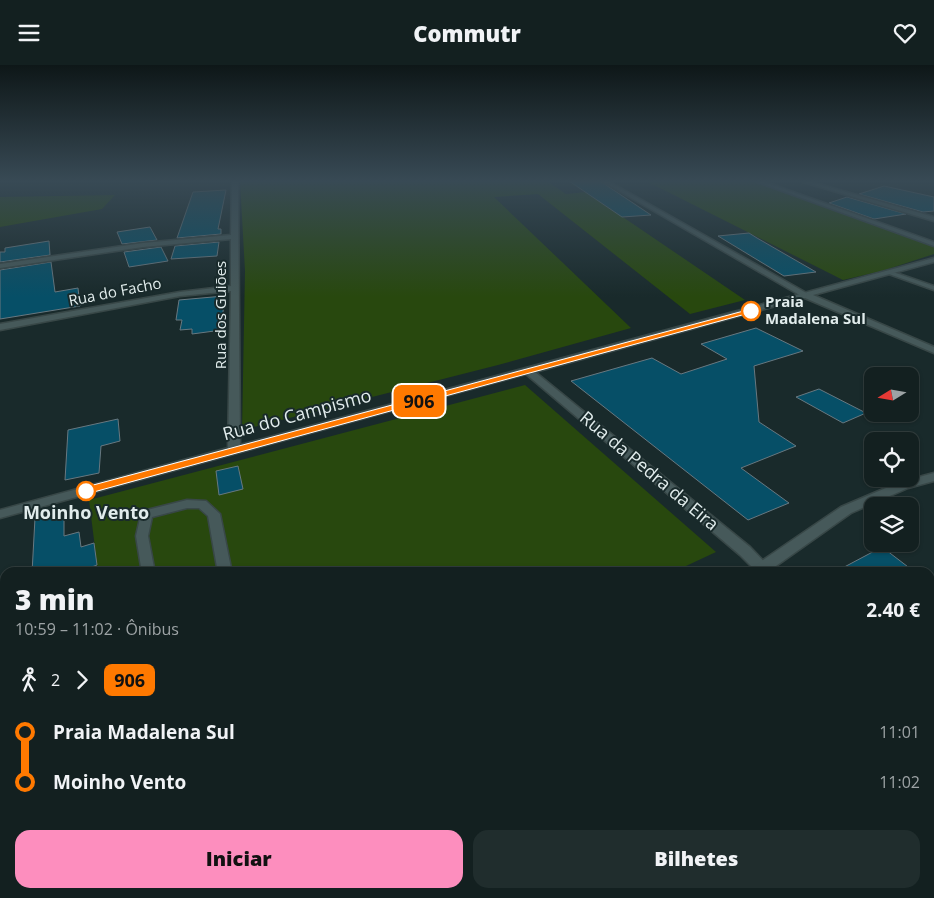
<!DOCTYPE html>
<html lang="pt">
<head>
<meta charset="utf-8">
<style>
	:root { --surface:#132020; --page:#202d2d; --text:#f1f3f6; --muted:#9da3a5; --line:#323e3e; --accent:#fd8ebe }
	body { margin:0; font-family:"Open Sans",sans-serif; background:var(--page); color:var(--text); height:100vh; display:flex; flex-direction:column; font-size:19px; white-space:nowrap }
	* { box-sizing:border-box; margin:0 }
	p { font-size:16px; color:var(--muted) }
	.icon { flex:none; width:28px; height:28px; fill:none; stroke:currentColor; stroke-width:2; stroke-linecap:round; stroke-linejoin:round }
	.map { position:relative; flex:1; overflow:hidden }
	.side { position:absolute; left:0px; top:502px; width:935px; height:331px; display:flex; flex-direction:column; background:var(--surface); border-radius:15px 15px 0 0; box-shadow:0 1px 4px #0004,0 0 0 1px var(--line) }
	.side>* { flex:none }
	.badge { padding:0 10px; border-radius:8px; font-size:18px; line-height:32px }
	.needle { width:32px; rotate:259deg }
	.fabs { position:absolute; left:864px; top:302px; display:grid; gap:10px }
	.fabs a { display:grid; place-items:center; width:55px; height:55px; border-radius:10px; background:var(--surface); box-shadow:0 1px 4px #0004,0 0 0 1px var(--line); font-size:25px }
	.map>.badge { position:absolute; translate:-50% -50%; box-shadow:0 0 0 2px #fff }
	.legs { display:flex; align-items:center; gap:8px; height:55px; padding:0 15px; font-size:16px }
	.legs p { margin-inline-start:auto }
	.overview { display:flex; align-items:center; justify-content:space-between; height:85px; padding:0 15px }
	h1 { font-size:28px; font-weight:800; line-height:38px }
	.primary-button { display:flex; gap:10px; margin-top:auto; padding:10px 15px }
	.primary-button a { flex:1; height:58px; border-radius:15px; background:var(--accent); color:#111; font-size:20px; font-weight:800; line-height:58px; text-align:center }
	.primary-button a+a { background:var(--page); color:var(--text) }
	ul { padding:0 15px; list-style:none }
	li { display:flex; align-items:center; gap:18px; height:50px; font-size:19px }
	li i { display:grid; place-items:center; width:8px; height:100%; margin:0 6px; background:currentColor }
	li i::after { content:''; width:12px; height:12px; margin:-6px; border:4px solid; border-radius:50%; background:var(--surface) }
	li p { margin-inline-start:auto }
	li:first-child i { background:linear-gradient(#0000 50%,currentColor 0) }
	li:last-child i { background:linear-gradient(currentColor 50%,#0000 0) }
	header { display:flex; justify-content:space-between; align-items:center; height:65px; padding:0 15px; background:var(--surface); font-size:22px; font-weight:800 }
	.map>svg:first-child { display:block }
	.green { fill:#28480e }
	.building { fill:#064f67; stroke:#687880 }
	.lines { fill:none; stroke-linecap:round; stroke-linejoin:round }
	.lane-casing { stroke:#384747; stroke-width:3 }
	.street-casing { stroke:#384747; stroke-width:3 }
	.secondary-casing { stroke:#384747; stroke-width:3 }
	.lane { fill:#46595a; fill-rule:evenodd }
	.street { fill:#46595a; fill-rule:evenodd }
	.secondary { fill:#46595a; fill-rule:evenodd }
	.line-1 { fill:#ff7900; stroke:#fff }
	.stop-1-dot { fill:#fff; stroke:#ff7900; stroke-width:2.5 }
	.labels { text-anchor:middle; stroke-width:4; stroke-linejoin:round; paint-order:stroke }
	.far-street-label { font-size:15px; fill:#e1ecec; stroke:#192a2b }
	.far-stop-label { font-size:15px; font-weight:bold; fill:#e1ecec; stroke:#192a2b; text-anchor:start }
	.street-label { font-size:18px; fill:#e1ecec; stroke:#192a2b }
	.stop-label { font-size:18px; font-weight:bold; fill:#e1ecec; stroke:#192a2b }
</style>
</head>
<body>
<header><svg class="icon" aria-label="menu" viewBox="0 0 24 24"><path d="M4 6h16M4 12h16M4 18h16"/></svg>Commutr<svg class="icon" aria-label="heart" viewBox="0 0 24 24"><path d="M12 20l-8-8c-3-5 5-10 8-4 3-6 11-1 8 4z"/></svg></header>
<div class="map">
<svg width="934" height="833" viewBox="0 0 934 833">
	<rect width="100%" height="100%" fill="#192a2b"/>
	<g class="green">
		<polygon points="240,116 547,116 566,129 586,127 745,235 690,249 538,129 494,132 631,263 498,300 242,365 245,206"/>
		<polygon points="646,116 756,116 934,182 934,189 882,206 843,215"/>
		<polygon points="115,130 102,144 0,162 0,132"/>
		<polygon points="525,320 716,487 671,508 98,507 89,435"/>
	</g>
	<g class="building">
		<polygon points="569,116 600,116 651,150 622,152"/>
		<polygon points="884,121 934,132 934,146 923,147 859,129"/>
		<polygon points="226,125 218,164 221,164 221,169 177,173 193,127"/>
		<polygon points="847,132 906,149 874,154 829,138"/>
		<polygon points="150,162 157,175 122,179 117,167"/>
		<polygon points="749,168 757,173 816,207 784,211 718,171"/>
		<polygon points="49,176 50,190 0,197 0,187 5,187 5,183"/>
		<polygon points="219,177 217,191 171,194 175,181"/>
		<polygon points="161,182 168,196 129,202 124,187"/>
		<polygon points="51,197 55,227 78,223 80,241 0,254 0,205"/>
		<polygon points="224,231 222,265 192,269 192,264 180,265 182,255 176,255 179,235"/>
		<polygon points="756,263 803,286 754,301 759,357 796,381 741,403 789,438 748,455 571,316 652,293 681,309 727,294 701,279"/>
		<polygon points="819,324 866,348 843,358 796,332"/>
		<polygon points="118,354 120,376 101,381 99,408 65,415 68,365"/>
		<polygon points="238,401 243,424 219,430 216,406"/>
		<polygon points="64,445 64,471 79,467 81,482 94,478 97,500 76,508 32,508 35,453"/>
		<polygon points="882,482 916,508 833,508"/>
	</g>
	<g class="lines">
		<g class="lane-casing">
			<g id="lane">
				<polygon points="889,207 893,207 934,221 934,225 889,209"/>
				<polygon points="187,435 206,436 220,449 232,508 218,508 208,451 199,443 187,443 152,452 148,471 155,508 142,508 136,471 141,449 143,446"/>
			</g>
		</g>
		<g class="street-casing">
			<g id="street">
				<polygon points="232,116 238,116 240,380 934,193 934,197 813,230 934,282 934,288 805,233 535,307 750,482 775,508 758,508 740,490 526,309 0,453 0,445 228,383 231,226 180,231 0,265 0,259 180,227 231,221 231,174 143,182 0,203 0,199 143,178 231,170"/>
				<polygon points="755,116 762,116 934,177 934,181"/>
				<polygon points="800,116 808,116 934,152 934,156"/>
				<polygon points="930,634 934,635 934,653 930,652"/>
			</g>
		</g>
		<g class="secondary-casing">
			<g id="secondary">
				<polygon points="602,116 608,116 810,230 803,232"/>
				<polygon points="934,408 934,416 908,423 851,448 766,508 748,508 750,504 841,442 900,417"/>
				<polygon points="91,829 120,829 119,833 89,833"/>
			</g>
		</g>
		<use href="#lane" class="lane"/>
		<use href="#street" class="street"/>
		<use href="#secondary" class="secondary"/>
	</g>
	<linearGradient id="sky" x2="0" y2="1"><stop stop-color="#0e1718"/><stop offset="0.5" stop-color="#384a55"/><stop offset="1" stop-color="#384a55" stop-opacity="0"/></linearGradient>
	<rect width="934" height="232" fill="url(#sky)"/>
	<polygon class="line-1" points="751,244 753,244 753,247 90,428 82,428 81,426 82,423"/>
	<g class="stop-1-dot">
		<circle cx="751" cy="246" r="9"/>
		<circle cx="86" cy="426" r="9"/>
	</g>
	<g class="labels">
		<g class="far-street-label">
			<text transform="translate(115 227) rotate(-11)" y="5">Rua do Facho</text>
			<text transform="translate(221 250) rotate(-90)" y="5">Rua dos Guiões</text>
		</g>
		<g class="far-stop-label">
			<text x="765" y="242">Praia<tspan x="765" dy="17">Madalena Sul</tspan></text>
		</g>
		<g class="street-label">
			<text transform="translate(297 350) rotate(-15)" y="6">Rua do Campismo</text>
			<text transform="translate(649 406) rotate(40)" y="6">Rua da Pedra da Eira</text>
		</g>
		<g class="stop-label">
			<text x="86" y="454">Moinho Vento</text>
		</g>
	</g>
</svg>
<div class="fabs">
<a><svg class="needle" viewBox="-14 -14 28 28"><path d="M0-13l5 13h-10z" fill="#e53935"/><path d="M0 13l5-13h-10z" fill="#9da3a5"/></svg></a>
<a><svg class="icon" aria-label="locate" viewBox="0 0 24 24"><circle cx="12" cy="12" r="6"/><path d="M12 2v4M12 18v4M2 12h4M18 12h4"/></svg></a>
<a><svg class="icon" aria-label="layers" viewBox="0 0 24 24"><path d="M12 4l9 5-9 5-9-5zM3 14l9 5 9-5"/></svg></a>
</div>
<b class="badge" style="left:419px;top:336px;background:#ff7900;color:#111">906</b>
<section class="side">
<div class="overview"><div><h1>3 min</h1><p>10:59 – 11:02 · Ônibus</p></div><b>2.40 €</b></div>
<div class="legs"><svg class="icon" aria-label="walk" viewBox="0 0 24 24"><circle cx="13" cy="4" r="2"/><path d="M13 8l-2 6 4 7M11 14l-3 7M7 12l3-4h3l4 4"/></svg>2<svg class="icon" aria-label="forward" viewBox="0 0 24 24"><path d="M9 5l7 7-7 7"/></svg><b class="badge" style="background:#ff7900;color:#111">906</b></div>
<ul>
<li><i style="color:#ff7900"></i><b>Praia Madalena Sul</b><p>11:01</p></li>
<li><i style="color:#ff7900"></i><b>Moinho Vento</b><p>11:02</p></li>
</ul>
<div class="primary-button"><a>Iniciar</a><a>Bilhetes</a></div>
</section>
</div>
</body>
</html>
